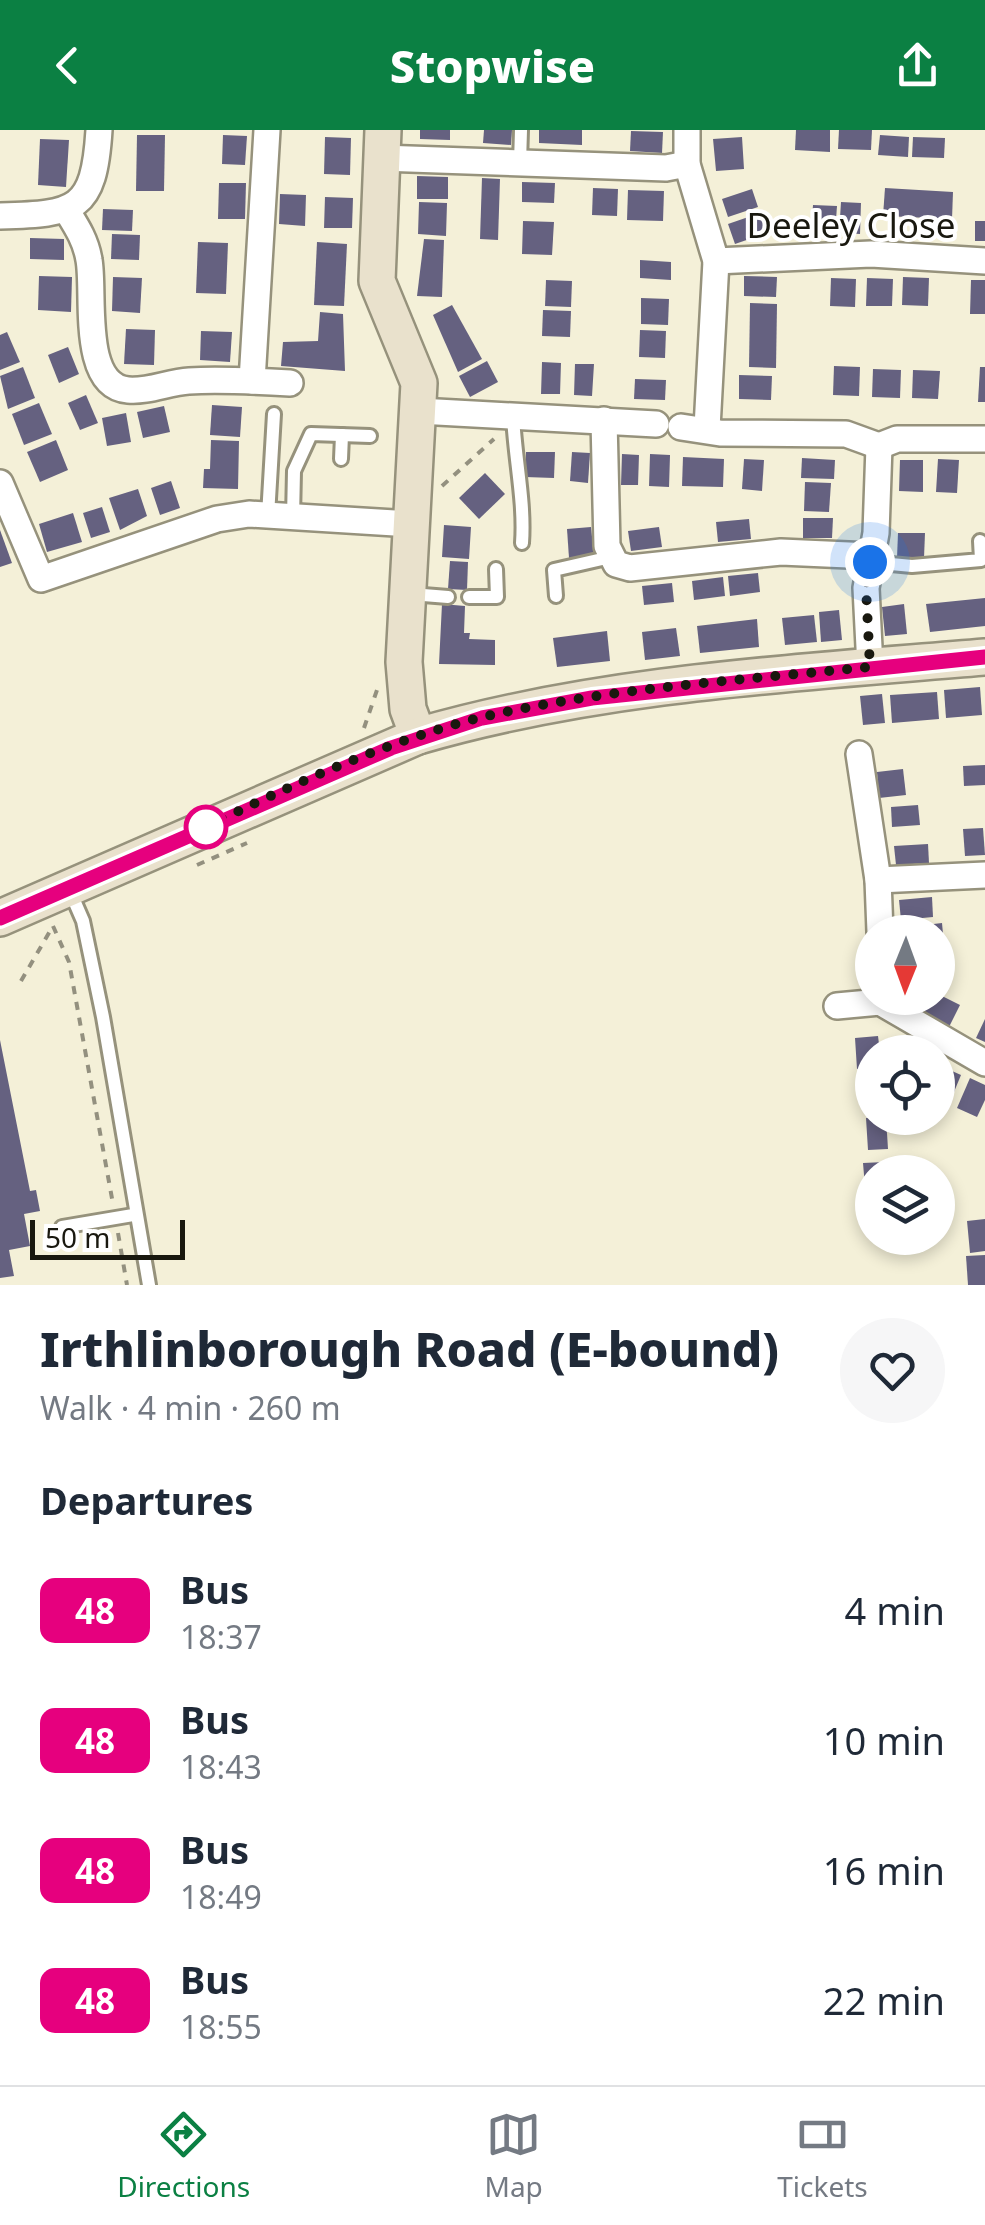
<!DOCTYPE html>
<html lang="en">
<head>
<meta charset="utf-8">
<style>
	:root { --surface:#fff; --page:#f6f6f7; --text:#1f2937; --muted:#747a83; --line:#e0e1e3; --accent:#0b8043 }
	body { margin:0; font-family:"Noto Sans",sans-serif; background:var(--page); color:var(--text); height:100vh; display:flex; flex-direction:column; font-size:38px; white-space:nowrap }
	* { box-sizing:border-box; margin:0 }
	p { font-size:32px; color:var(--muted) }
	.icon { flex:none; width:55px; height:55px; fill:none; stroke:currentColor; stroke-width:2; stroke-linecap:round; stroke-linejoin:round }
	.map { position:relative; height:1155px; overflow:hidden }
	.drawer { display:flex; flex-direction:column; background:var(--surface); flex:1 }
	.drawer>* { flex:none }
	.badge { padding:0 20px; border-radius:15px; font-size:35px; line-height:65px }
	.needle { width:65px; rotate:181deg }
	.tools { position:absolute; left:855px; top:785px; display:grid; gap:20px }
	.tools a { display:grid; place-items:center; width:100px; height:100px; border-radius:50%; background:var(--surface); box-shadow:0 5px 15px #0003; font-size:50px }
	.scale { position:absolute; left:30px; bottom:25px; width:155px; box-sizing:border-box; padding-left:10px; border:5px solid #19180f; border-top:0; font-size:28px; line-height:35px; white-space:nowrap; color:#19180f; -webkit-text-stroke:8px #fff; paint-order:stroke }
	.you { position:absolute; width:50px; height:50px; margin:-25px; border:8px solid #fff; border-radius:50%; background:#1a73e8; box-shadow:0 0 0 15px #1a73e833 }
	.map>.badge { position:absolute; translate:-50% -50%; box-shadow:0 0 0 5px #fff }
	h2 { padding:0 40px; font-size:38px; line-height:90px }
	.round { display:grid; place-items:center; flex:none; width:105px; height:105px; border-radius:52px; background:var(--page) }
	.headline { display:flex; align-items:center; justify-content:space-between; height:170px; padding:0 40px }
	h1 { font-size:48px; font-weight:800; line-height:75px }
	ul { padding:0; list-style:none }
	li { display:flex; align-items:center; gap:30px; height:130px; padding:0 40px }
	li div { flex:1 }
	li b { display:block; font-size:38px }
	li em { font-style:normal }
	li .badge { min-width:110px; font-weight:700; text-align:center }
	header { display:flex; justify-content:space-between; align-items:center; height:130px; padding:0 40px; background:var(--accent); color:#fff; font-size:45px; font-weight:800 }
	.tabs { display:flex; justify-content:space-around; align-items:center; height:140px; border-top:2px solid var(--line); background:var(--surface); font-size:28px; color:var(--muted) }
	.tabs a { display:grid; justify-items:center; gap:5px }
	.tabs .selected { color:var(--accent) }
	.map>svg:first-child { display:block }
	.building { fill:#656180 }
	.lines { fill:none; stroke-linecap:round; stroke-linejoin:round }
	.service-casing { stroke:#96927c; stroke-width:18 }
	.minor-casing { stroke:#96927c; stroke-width:30 }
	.secondary-casing { stroke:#96927c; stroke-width:40 }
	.path { stroke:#93907f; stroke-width:4; stroke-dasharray:8 8; stroke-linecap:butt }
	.service { stroke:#fff; stroke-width:12 }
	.minor { stroke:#fff; stroke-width:25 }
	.secondary { stroke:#e9e1cc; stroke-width:35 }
	.line-casing { stroke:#fff; stroke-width:22 }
	.line { stroke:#e6007e; stroke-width:15 }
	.walk { stroke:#19180f; stroke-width:10; stroke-dasharray:0 18 }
	.stop-dot { fill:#fff; stroke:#e6007e; stroke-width:5 }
	.labels { text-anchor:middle; stroke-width:8; stroke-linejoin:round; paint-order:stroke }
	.street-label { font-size:35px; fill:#19180f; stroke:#fff }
</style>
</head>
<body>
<header><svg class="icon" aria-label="back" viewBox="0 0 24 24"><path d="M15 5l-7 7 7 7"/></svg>Stopwise<svg class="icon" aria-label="share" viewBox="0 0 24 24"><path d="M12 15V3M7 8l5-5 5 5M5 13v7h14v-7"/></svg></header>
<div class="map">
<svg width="985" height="1155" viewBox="0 0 985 1155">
	<rect width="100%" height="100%" fill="#f4f0d8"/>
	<g class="building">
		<polygon points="420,0 450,0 450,10 420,9"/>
		<polygon points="484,0 512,0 511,15 483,13"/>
		<polygon points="539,0 582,0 582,15 539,13"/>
		<polygon points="796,0 830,0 830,22 795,20"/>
		<polygon points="839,0 872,0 871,20 838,19"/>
		<polygon points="631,1 663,2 662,23 630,21"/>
		<polygon points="137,5 165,5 164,61 136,61"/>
		<polygon points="223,5 247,6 245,35 222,34"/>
		<polygon points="880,5 909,7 908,27 878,25"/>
		<polygon points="325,7 351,8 350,45 324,44"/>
		<polygon points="742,7 744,39 716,41 713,9"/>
		<polygon points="913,7 945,8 944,28 912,27"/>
		<polygon points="40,9 69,10 66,57 38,55"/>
		<polygon points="417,46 448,47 448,69 417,69"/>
		<polygon points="482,48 500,49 498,110 480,109"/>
		<polygon points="522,52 555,53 554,73 522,72"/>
		<polygon points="219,53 246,53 245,89 218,89"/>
		<polygon points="593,58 618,59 617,86 592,85"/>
		<polygon points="885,58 953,62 952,89 883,86"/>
		<polygon points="752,59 758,77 728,87 722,69"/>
		<polygon points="628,60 664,61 663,91 627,90"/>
		<polygon points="280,64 306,65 305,96 279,94"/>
		<polygon points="325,67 353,68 352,98 324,98"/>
		<polygon points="419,72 447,73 446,106 418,104"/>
		<polygon points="841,72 861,73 860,104 839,103"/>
		<polygon points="813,75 837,76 835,103 811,102"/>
		<polygon points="103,79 133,80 132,101 102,100"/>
		<polygon points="760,83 767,103 735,114 728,94"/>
		<polygon points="523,91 554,92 552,125 522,124"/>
		<rect x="975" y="91" width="10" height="20"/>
		<polygon points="112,104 140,105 139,130 111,129"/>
		<polygon points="30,108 64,109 64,130 30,129"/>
		<polygon points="424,109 444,110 442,167 417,166"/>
		<polygon points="198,112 228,113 226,164 196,163"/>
		<polygon points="317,112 347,114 344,176 314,175"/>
		<polygon points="640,130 671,132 671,150 640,148"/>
		<polygon points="39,146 72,147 71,182 38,180"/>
		<polygon points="744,146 777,147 776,167 744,166"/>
		<polygon points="113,147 142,148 140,183 112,181"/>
		<polygon points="903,147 929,148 928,176 902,175"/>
		<polygon points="831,148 856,149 855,177 830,176"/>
		<polygon points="867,148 893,149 892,176 866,176"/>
		<polygon points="546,150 572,151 571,177 545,176"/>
		<polygon points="971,150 985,150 985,184 970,184"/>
		<polygon points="641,168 669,169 668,195 641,194"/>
		<polygon points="750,173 777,174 776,238 749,237"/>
		<polygon points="452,175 482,229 458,242 433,185"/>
		<polygon points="543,180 571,181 570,207 542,206"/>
		<polygon points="320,182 343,184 345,241 281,236 283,212 318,211"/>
		<polygon points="126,199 155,200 154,235 124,234"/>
		<polygon points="640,200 666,201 665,228 639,227"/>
		<polygon points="201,201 232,202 230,232 200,230"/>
		<polygon points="7,202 20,232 0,240 0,205"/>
		<polygon points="68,217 79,244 59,253 48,225"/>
		<polygon points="487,231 498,252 470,267 459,246"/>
		<polygon points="542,232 561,233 560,264 541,264"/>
		<polygon points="575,234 594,234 592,266 574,265"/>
		<polygon points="834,236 860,237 859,266 833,265"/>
		<polygon points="23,237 35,268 8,279 0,246"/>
		<polygon points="980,237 985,237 985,272 978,272"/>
		<polygon points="873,239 901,240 900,268 872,267"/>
		<polygon points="913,240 940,241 938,269 912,268"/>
		<polygon points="739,245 772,246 771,270 739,269"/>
		<polygon points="635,249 666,250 665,270 634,269"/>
		<polygon points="86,265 98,293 80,300 68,273"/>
		<polygon points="39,273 52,304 24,315 12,284"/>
		<polygon points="212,275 242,277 240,307 210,305"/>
		<polygon points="164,276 170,302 143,308 137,282"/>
		<polygon points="126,283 131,312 107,316 102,288"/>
		<polygon points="56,310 68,340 40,352 27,322"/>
		<polygon points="211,310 239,311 238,359 203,358 204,339 210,339"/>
		<polygon points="526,322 555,322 554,348 525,347"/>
		<polygon points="572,322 590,323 588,353 570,351"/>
		<polygon points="622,324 639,325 638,355 621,355"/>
		<polygon points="650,324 670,325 669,357 649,356"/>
		<polygon points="683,327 724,329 723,357 682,356"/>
		<polygon points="802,328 835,330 834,349 801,348"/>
		<polygon points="744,329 764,330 762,361 742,359"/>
		<polygon points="938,329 959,330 957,363 936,362"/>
		<polygon points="900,330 923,330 923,362 899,361"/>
		<polygon points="485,343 505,364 479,389 459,368"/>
		<polygon points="171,351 180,378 160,385 151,358"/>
		<polygon points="805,352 831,353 829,382 804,381"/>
		<polygon points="138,359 147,386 120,400 109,368"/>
		<polygon points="102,377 110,402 91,408 83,383"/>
		<polygon points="73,383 82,412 47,422 39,394"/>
		<polygon points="803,388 833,388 832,408 803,408"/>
		<polygon points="749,389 751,409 718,412 716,392"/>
		<polygon points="444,395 471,397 469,429 442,427"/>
		<polygon points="591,397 594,426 569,428 567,399"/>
		<polygon points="659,397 662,417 631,421 628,401"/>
		<polygon points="0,400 12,433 0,437"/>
		<polygon points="898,403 925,403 924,428 897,428"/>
		<polygon points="450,431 468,432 467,460 448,459"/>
		<polygon points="758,443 760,462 730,466 728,446"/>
		<polygon points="723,447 725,466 694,470 692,451"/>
		<polygon points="672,453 674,472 644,475 642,456"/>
		<polygon points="985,468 985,496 930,502 926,474"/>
		<polygon points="442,474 465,476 464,503 470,503 469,509 495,510 495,535 439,534"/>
		<polygon points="904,474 907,504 885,506 882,477"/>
		<polygon points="839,480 842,510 821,512 819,482"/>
		<polygon points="814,485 817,512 785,515 782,488"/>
		<polygon points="757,489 759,517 700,523 697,496"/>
		<polygon points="676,498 680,526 645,530 642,502"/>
		<polygon points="607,501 610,531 557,537 553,508"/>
		<polygon points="980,557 982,585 946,588 944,560"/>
		<polygon points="937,562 939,589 892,593 890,565"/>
		<polygon points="882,564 885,593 863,595 860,566"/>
		<polygon points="985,635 985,655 964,656 963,636"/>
		<polygon points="903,639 906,665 879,668 877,642"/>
		<polygon points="918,675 920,695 892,697 891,677"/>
		<polygon points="983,698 985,725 965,726 963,699"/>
		<polygon points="928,714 929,733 896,735 894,716"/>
		<polygon points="932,767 933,787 901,790 899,770"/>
		<polygon points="942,793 947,848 938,849 938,802 917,802 917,796"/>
		<polygon points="938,864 960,875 949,897 921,883 929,868"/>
		<polygon points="985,889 985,912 976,908"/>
		<polygon points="878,906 880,922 872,922 872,938 857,939 855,908"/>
		<polygon points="0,910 30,1061 36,1060 40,1081 24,1084 30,1116 9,1120 14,1146 0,1148"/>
		<polygon points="943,937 961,945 949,974 938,969"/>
		<polygon points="970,948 985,955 985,970 977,987 957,978"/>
		<polygon points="866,988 886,988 888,1019 868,1020"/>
		<polygon points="885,1032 886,1042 872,1042 872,1092 868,1092 863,1033"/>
		<polygon points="985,1089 985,1121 970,1123 967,1091"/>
		<polygon points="985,1125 985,1155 968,1155 966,1126"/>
	</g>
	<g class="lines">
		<g class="service-casing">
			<g id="service">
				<polyline points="520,33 521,0"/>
				<path d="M513,286C515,329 525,372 522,413"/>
				<polyline points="341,329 342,305"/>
				<polyline points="268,386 274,284"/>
				<polyline points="293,388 294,341 311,304 370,306"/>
				<polyline points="870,432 912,436 981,430 980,411"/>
				<polyline points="411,464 448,467"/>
				<polyline points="556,466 554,440 611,427"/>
				<polyline points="469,467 497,467 496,439"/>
				<polyline points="70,761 83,791 103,887 149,1155"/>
				<polyline points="62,1097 133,1085"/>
			</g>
		</g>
		<g class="minor-casing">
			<g id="minor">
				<polyline points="687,0 687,34 716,131 707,298"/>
				<polyline points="381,28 666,38 687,34"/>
				<path d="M67,81C77,97 86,111 89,130C95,162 80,256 128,260C148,262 169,252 189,251C222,249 256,251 290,253"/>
				<path d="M0,86C76,84 94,81 99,0"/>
				<polyline points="716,131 871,124 985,131"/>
				<polyline points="252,251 267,0"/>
				<polyline points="419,281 656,294"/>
				<polyline points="604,290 607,416 616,434 630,438 781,422 871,426"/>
				<polyline points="681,297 720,303 846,304 879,316"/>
				<polyline points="879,316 897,309 985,309"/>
				<polyline points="0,353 41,449 217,389 249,384 411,394"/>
				<polyline points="870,537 866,458 876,403 879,316"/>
				<polyline points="859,624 878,750 880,802"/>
				<polyline points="878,750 985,745"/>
				<polyline points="837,876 880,872 985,933"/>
			</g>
		</g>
		<g class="secondary-casing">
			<g id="secondary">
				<polyline points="383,0 377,151 419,253 404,532 408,579 418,606"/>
				<path d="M0,788L418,606C600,553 796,543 985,527"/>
			</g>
		</g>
		<g class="path">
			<polyline points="442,356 494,309"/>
			<polyline points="364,598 377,560"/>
			<polyline points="197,735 247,713"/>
			<polyline points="53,796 69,832 113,1074"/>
			<polyline points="21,851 53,796"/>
			<polyline points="118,1103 127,1155"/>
		</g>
		<use href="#service" class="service"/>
		<use href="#minor" class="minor"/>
		<use href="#secondary" class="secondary"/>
	</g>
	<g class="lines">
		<g class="line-casing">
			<polyline id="line" points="0,788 391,618 482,588 592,568 985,527"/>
		</g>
		<use href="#line" class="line"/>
		<path class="walk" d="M206,697C291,655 392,609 483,587C609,558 742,550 870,537L866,458L870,432"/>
	</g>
	<circle class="stop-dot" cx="206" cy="697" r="20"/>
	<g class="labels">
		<g class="street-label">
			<text x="851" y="108">Deeley Close</text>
		</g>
	</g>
</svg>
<div class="tools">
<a><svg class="needle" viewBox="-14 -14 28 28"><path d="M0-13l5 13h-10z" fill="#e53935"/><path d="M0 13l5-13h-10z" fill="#747a83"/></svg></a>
<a><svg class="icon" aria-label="locate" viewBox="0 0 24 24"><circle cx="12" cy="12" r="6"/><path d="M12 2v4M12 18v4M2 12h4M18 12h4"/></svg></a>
<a><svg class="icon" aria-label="layers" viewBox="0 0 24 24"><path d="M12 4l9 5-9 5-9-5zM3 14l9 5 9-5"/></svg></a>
</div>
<div class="scale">50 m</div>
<div class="you" style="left:870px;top:432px"></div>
</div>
<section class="drawer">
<div class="headline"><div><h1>Irthlinborough Road (E-bound)</h1><p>Walk · 4 min · 260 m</p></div><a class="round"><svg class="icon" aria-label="heart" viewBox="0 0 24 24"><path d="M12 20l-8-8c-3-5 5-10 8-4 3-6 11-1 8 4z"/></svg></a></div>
<h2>Departures</h2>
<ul>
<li><span class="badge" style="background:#e6007e;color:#fff">48</span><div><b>Bus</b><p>18:37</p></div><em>4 min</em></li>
<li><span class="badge" style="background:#e6007e;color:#fff">48</span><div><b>Bus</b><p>18:43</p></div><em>10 min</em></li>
<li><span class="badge" style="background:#e6007e;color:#fff">48</span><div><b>Bus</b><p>18:49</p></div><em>16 min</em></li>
<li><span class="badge" style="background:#e6007e;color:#fff">48</span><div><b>Bus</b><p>18:55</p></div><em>22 min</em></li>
</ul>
</section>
<nav class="tabs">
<a class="selected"><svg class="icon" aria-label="directions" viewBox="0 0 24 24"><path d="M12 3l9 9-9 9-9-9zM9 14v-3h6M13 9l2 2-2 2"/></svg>Directions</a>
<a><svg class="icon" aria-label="map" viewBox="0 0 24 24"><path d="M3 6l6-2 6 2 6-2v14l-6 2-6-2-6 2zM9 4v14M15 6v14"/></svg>Map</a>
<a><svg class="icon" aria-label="tickets" viewBox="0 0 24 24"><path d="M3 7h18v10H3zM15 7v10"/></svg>Tickets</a>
</nav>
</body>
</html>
